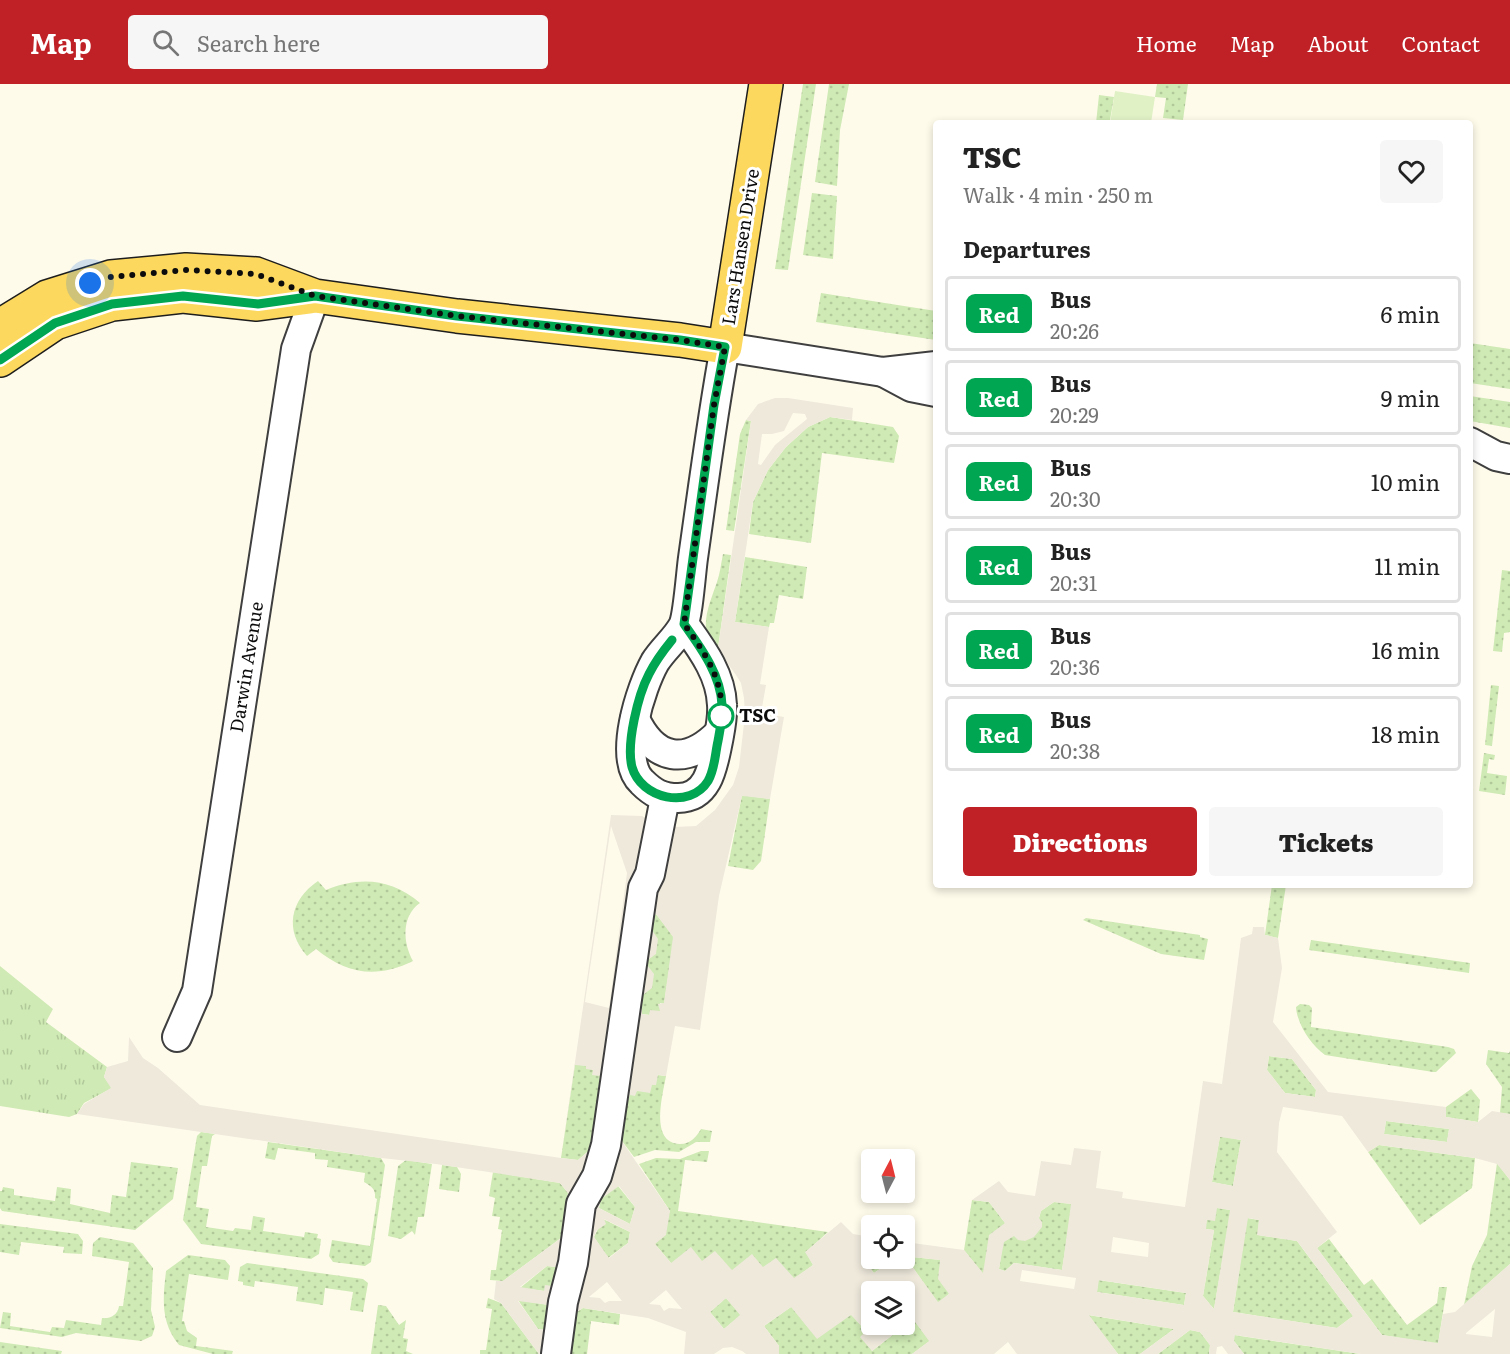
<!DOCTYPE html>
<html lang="en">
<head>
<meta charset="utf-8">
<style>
	:root { --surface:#fff; --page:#f6f6f6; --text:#222; --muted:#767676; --line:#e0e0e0; --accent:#bf2126 }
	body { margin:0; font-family:Literata,serif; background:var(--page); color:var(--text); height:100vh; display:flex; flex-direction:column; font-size:22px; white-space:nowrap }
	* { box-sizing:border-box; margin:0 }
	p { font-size:20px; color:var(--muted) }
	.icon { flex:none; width:33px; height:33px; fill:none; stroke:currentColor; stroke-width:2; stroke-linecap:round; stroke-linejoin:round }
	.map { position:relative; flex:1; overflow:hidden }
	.details { position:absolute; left:933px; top:36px; width:540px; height:768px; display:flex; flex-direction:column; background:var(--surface); border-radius:6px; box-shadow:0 3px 9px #0003 }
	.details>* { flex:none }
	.badge { padding:0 12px; border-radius:9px; font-size:21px; line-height:39px }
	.needle { width:39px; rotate:7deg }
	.controls { position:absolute; left:861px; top:1065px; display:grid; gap:12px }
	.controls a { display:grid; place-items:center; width:54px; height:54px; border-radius:6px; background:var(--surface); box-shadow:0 3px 9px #0003; font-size:30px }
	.you { position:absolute; width:30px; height:30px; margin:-15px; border:4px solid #fff; border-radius:50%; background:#1a73e8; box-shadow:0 0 0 9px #1a73e833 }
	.map>.badge { position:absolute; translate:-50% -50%; box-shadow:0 0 0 3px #fff }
	h2 { padding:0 30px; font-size:22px; line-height:54px }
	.round { display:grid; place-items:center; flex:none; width:63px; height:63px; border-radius:6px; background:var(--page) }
	.head { display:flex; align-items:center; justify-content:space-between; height:102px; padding:0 30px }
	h1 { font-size:28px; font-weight:800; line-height:45px }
	.cta { display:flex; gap:12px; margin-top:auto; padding:12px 30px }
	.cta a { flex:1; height:69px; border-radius:6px; background:var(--accent); color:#fff; font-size:24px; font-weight:800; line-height:69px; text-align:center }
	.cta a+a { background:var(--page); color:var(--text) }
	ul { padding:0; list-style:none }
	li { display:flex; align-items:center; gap:18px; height:75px; margin:0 12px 9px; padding:0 18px; border:3px solid var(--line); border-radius:6px }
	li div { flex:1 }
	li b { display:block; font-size:22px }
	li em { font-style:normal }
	li .badge { min-width:66px; font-weight:700; text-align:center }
	header { display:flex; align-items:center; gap:36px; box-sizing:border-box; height:84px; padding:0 30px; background:var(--accent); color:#fff }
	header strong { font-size:28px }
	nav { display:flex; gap:33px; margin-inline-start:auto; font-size:21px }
	.search { width:420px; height:54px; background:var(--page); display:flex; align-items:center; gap:15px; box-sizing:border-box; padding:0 21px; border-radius:6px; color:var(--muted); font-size:22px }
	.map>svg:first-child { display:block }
	.grass { fill:url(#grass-dots) }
	.park { fill:url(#park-tufts) }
	.pitch { fill:#e1f1c6 }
	.plaza { fill:#eee9db; fill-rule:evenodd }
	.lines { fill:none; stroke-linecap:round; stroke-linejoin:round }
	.minor-casing { stroke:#3f3f3f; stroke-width:32 }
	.major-casing { stroke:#1d1d1d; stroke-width:36 }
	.minor { stroke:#fff; stroke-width:28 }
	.major { stroke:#fcd85e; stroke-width:33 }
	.line-casing { stroke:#fff; stroke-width:14 }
	.line { stroke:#00a651; stroke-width:9 }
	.walk { stroke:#0c0c0c; stroke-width:6; stroke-dasharray:0 10.8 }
	.stop-dot { fill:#fff; stroke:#00a651; stroke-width:3 }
	.labels { text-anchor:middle; stroke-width:6; stroke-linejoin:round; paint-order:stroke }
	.street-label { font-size:18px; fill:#0c0c0c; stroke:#fff }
	.stop-label { font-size:18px; font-weight:bold; fill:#0c0c0c; stroke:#fff; text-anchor:start }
</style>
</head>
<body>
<header>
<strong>Map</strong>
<div class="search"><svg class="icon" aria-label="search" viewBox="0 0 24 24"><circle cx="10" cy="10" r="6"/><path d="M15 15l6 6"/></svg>Search here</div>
<nav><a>Home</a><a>Map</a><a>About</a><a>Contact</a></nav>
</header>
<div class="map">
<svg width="1510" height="1270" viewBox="0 0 1510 1270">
	<defs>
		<pattern id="grass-dots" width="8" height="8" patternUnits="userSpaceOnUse" patternTransform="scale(1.5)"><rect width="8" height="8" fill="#cfeab4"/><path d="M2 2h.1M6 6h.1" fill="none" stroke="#b1c89a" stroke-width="1.8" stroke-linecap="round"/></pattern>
		<pattern id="park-tufts" width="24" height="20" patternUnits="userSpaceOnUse" patternTransform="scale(1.5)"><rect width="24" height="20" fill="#cfeab4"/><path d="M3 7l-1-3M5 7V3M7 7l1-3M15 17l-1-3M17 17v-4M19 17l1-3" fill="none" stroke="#b1c89a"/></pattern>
	</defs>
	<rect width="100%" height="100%" fill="#fffbeb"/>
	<g class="grass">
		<polygon points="803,0 816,0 788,186 775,185"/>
		<polygon points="829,0 849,0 840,46 837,102 815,98"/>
		<polygon points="1157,0 1188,0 1183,36 1163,34 1166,14 1155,13"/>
		<polygon points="1099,11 1114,13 1110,36 1105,36 1105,39 1096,39"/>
		<polygon points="812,109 837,112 833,175 803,171"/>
		<polygon points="821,209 936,227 936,256 816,238"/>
		<polygon points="1470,259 1510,265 1510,305 1470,299"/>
		<polygon points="1470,312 1510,318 1510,344 1470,337"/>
		<polygon points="830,333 893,343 899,352 894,379 822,369 811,459 749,450 753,418 768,386 786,363 808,343"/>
		<polygon points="746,336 751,337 734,447 726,446 740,350"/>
		<path d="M723,470L731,471L717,571C698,544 707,527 717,498C720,489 721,480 723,470Z"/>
		<polygon points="745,473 807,483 803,515 779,511 774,539 770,539 769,543 735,538"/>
		<polygon points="1502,486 1510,487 1510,548 1504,549 1502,568 1493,567"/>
		<polygon points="1491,601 1499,602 1492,662 1485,661"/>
		<polygon points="1484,669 1495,671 1494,676 1489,675 1487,689 1507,692 1505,711 1479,707"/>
		<polygon points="742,711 770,715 761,777 753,786 728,782"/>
		<path d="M318,797L326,806C360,792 392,795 420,819C401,832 403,859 413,877C377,895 346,890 316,865L307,872C284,846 290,816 318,797Z"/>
		<polygon points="1272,801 1286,801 1278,854 1265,851"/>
		<polygon points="656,830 674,853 664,920 660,919 660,927 650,931 642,930 638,925 651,834"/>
		<polygon points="1086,834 1200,851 1200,853 1208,855 1204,876 1161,870 1083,836"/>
		<polygon points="1311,856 1470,879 1469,889 1309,866"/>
		<path d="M1300,920L1309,921L1312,924L1311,943L1448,963L1454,965L1456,969L1436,988H1433L1325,971C1311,961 1297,940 1296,923Z"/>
		<polygon points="1488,966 1509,969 1510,967 1510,1030 1500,1029 1502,1003 1486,980"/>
		<polygon points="1269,972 1292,975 1316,1006 1315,1013 1285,1009 1267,986"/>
		<polygon points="575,980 587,982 600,991 592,1064 578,1076 561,1074"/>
		<path d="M658,991L666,992C663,1010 649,1059 680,1060C691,1060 696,1053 701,1045L712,1047L710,1058H696L679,1068L655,1066L634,1073L619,1053L624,1016C636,1005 649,1004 658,991Z"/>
		<polygon points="1471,1005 1480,1016 1478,1038 1446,1033 1446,1023"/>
		<polygon points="1386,1037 1449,1045 1447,1058 1384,1050"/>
		<polygon points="201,1048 215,1050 212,1052 207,1082 202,1082 196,1123 209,1125 206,1143 233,1147 235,1144 251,1146 253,1132 265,1134 263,1147 304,1153 305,1148 318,1150 317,1154 321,1155 319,1170 311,1175 201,1160 183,1136 197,1052"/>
		<polygon points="1220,1052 1241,1056 1233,1102 1212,1098"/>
		<path d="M268,1058L381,1074L385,1081L371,1178L365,1182L333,1178L329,1172L332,1156L370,1162L377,1115L375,1114C376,1105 371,1102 364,1098L365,1089L327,1083L328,1076L315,1075V1069L278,1064L275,1076L265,1074Z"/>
		<polygon points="1379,1061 1475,1074 1472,1104 1420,1141 1368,1068"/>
		<polygon points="701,1067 709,1067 707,1078 685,1076 678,1127 828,1148 806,1168 813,1181 794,1195 763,1183 732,1187 702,1177 671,1179 655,1160 670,1127 639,1080 656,1074 680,1075"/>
		<polygon points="406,1076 432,1080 424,1133 418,1133 415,1151 412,1147 401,1155 388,1152 398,1082"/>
		<polygon points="131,1078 178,1084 173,1115 135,1146 2,1127 0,1124 0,1107 2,1107 3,1103 14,1105 14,1111 55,1117 57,1103 71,1105 70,1120 110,1129 112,1111 126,1113"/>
		<polygon points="1497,1079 1510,1096 1510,1180 1464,1221 1472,1182 1487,1151"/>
		<polygon points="442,1081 457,1083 461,1090 459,1108 439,1105"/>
		<polygon points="493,1088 560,1099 568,1109 561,1154 503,1197 490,1196 491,1186 496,1186 502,1146 498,1145 500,1133 492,1132 495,1114 489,1112"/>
		<polygon points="618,1102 635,1123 630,1140 599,1124 601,1114"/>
		<polygon points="972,1116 989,1118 1005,1139 983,1190 964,1166"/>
		<polygon points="1054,1118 1072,1120 1062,1186 1014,1179 1005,1187 999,1185 1003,1158 1039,1134 1041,1127"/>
		<polygon points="1217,1124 1231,1126 1214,1225 1203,1212 1214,1146 1205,1145 1207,1135"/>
		<polygon points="1247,1134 1259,1136 1258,1151 1297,1157 1353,1232 1337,1244 1233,1228"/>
		<polygon points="603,1135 630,1148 628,1159 608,1174 594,1153"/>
		<polygon points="0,1140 78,1150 83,1157 82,1170 63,1169 64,1163 21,1158 19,1171 0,1168"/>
		<path d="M100,1153L133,1159L153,1184L151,1226L155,1243L152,1252L141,1257L76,1249L62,1253L0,1244L3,1228L11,1229L10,1242L50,1248L52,1243L64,1244L66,1236L101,1241L102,1234C110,1235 118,1231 119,1222H123L129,1178L92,1172L93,1159Z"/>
		<polygon points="1329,1155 1364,1201 1372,1195 1407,1241 1437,1219 1439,1203 1447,1203 1438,1260 1382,1251 1317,1164"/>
		<polygon points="862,1166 871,1167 872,1174 891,1175 890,1178 874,1189 861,1173"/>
		<path d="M188,1171L225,1176L230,1182L228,1196L189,1190L182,1237H184L187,1247L197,1254L196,1262L233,1267L232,1270H213L179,1261C160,1238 163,1214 166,1187Z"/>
		<polygon points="912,1173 941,1176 949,1210 938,1219 911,1181"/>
		<polygon points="247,1179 363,1195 368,1199 363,1228 350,1226 353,1208 325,1204 323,1221 296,1217 298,1203 255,1197 254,1203 243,1201 243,1198 238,1197 240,1183"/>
		<polygon points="547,1182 556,1183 553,1202 545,1207 520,1204"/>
		<polygon points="1098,1196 1186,1209 1184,1221 1097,1208"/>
		<polygon points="488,1214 501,1219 539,1270 480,1270 480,1266 486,1266 492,1225 486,1224"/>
		<polygon points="726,1214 741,1231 724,1245 710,1228"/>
		<polygon points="518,1216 549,1221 546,1246 538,1245"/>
		<polygon points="378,1221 386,1222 399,1241 406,1236 403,1254 408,1255 406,1267 413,1270 371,1270"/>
		<polygon points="791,1223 851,1230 867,1248 872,1267 913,1235 930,1257 912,1270 779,1270 779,1262 764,1242"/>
		<polygon points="583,1224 620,1230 619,1241 591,1237 587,1270 571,1270 575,1229"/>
		<polygon points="1088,1231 1174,1245 1140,1270 1118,1270"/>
		<polygon points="1190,1246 1200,1248 1210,1261 1209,1270 1158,1270"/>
		<polygon points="1234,1251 1361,1270 1244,1270 1234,1257"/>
		<polygon points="0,1258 62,1267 61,1270 0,1270"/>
	</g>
	<polygon class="park" points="0,882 53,925 46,938 107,983 104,993 112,1004 84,1019 77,1030 69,1033 0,1022"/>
	<polygon class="pitch" points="1115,7 1155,13 1151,39 1110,39"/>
	<path class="plaza" d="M775,314H788L853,324L852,336L830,333L808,343L786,363L768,386L753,418L735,538L769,543L760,600L766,601L761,629L784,633L770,715L742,712L719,812L700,946L675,942L666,992L658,991L656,1001H652L650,1009L637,1007L635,1012L630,1011L628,1017L625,1016L619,1053L670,1127L666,1151L655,1160L671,1179L691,1163L702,1177L715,1167L732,1186L752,1170L763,1183L776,1174L794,1194L813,1181L805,1168L841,1138L853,1150L871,1153V1167L862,1166L861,1173L874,1189L890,1178L891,1175L904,1174L905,1158L964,1166L983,1189L989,1151L1005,1139L989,1118L972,1116L999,1097L1008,1108L1035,1112L1041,1077L1071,1081L1074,1064L1101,1067L1096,1104L1123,1108L1122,1114L1185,1123L1203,997L1222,1000L1241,854L1252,850L1253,843H1264L1265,851L1278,854L1282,884L1273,938L1328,1008L1446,1023V1033L1478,1038L1492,1027L1510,1030V1096L1497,1080L1475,1074L1379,1061L1368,1068L1342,1032L1283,1023L1279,1039L1277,1068L1337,1148L1317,1164L1382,1251L1438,1259L1443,1230L1455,1228L1510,1180V1270H1361L1235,1251L1234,1257L1244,1270H1228L1222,1262L1217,1263L1216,1270H1209L1210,1261L1200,1248L1190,1246L1158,1270H1140L1174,1245L1089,1231L1118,1270H1017L1008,1258L994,1270H912L929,1257L913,1235L872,1267L860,1253L866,1247L851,1231L817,1255L791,1223L764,1242L779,1262V1270H746L742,1267L732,1263L723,1264L714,1270H684L686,1248L648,1234L583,1224L575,1229L571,1270H539L501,1219L494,1215L496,1197H503L561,1154L568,1109L560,1099L436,1080L381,1074L77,1030L84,1020L111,1004L104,993L107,983L128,977L129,953L143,974L158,984L200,1021L561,1074L611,731L642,732L660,742L674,743L696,742L715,726L733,701L739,683L745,631L744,614L741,599L736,591L728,580L717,571L751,337L746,336L758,320ZM793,329L805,330L807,335L775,361L761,381L758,380L762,350H772L784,347ZM611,742L627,789L609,924L585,918ZM656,830L673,853L664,919L658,920L660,927L650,926L649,931L642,930V925H638L639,914L652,904L654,890L645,878L656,870L658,855L650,843L651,834ZM1269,972L1292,975L1316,1006L1315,1013L1285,1009L1267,986ZM575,981L586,982V985L593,986L592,991L600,992L592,1064L578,1076L561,1074ZM1386,1037L1449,1045L1447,1058L1384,1050ZM1220,1053L1241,1056L1233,1102L1212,1098ZM619,1102L635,1123L630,1140L599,1124L601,1115ZM1054,1118L1071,1120L1062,1186L1014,1179L1005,1187L999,1185L1004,1158L1014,1152L1018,1156L1025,1157L1034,1153L1042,1143V1138L1039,1134L1041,1127ZM1217,1124L1230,1126L1214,1225L1203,1212L1214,1146L1206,1145L1207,1136L1215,1137ZM1248,1134L1259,1136L1257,1151L1297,1157L1353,1232L1337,1244L1233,1228ZM604,1135L630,1148L628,1159L609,1174L594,1153L596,1147L606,1140ZM1113,1153L1149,1159L1148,1173L1111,1168ZM912,1173L940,1176L938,1195L949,1210L938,1218L911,1181ZM547,1182L556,1183L553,1202L545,1201L544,1207L520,1203ZM1022,1186L1076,1194L1074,1205L1020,1197ZM1099,1196L1186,1209L1184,1221L1097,1208ZM607,1198L622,1217H609L605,1219L600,1214L589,1213ZM666,1206L682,1225L669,1224L664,1227L660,1221L649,1220ZM872,1208H904V1240H872ZM726,1214L740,1231L724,1245L710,1228ZM518,1217L549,1221L546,1246L538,1245ZM1495,1225L1492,1253L1466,1250V1249Z"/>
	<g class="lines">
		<g class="minor-casing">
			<g id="minor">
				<polyline points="883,288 911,303 936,308"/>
				<polyline points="1470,358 1496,372 1510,375"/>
				<path d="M684,540C701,564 721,590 722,621C723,633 720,646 718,657C713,681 709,714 678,714C662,714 653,709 642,698C617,675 641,603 655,578C663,565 676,555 683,542C688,532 691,488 693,474C703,404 712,333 725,263L883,288L936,282"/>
				<path d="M635,635C655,677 686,682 719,649"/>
				<polyline points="177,953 197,907 296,265 315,212"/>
				<polyline points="556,1270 563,1218 573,1179 581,1120 597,1092 606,1061 643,804 650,790 665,714"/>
			</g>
		</g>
		<g class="major-casing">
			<g id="major">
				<polyline points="0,242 47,213 111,193 186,186 256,190 315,212 457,232 680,256 725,263 766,0"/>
				<polyline points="0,276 55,239 112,220 183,212 257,220 310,213"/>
			</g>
		</g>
		<use href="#minor" class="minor"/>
		<use href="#major" class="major"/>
	</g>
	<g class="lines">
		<g class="line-casing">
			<path id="line" d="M0,276L55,239L112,220L183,212L258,220L315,212L457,232L680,256L725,263L714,321L684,540C701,564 721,591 722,621C723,632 720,646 718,657C715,670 715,685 708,697C690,726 641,715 632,683C626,660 638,611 649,590C655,578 663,567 672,556"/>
		</g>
		<use href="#line" class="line"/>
		<path class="walk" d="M90,199L111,193L186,186L256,190L315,212L457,232L680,256L725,263L714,321L684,540C705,569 725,597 721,635V632"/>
	</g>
	<circle class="stop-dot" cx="721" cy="632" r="12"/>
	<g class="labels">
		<g class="street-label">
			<text transform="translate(741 163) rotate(-81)" y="6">Lars Hansen Drive</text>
			<text transform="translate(247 583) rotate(-81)" y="6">Darwin Avenue</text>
		</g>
		<g class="stop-label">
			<text x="739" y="638">TSC</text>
		</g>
	</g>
</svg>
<div class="controls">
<a><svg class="needle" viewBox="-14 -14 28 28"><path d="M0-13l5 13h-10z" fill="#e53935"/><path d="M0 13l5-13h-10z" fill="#767676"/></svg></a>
<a><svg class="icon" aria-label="locate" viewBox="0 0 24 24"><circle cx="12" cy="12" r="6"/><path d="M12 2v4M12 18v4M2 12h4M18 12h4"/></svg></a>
<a><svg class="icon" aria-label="layers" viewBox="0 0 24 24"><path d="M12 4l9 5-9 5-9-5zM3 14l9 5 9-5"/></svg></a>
</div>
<div class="you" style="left:90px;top:199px"></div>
<section class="details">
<div class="head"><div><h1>TSC</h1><p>Walk · 4 min · 250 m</p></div><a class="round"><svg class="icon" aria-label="heart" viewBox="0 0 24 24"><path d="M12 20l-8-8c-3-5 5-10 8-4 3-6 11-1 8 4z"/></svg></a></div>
<h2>Departures</h2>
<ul>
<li><span class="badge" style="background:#00a651;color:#fff">Red</span><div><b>Bus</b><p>20:26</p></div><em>6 min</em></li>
<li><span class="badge" style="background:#00a651;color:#fff">Red</span><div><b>Bus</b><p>20:29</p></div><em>9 min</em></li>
<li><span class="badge" style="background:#00a651;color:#fff">Red</span><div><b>Bus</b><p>20:30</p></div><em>10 min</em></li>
<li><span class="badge" style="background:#00a651;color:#fff">Red</span><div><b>Bus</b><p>20:31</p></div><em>11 min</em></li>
<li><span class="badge" style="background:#00a651;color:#fff">Red</span><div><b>Bus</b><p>20:36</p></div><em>16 min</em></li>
<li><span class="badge" style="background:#00a651;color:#fff">Red</span><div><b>Bus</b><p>20:38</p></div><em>18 min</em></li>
</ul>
<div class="cta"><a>Directions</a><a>Tickets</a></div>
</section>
</div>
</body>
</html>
